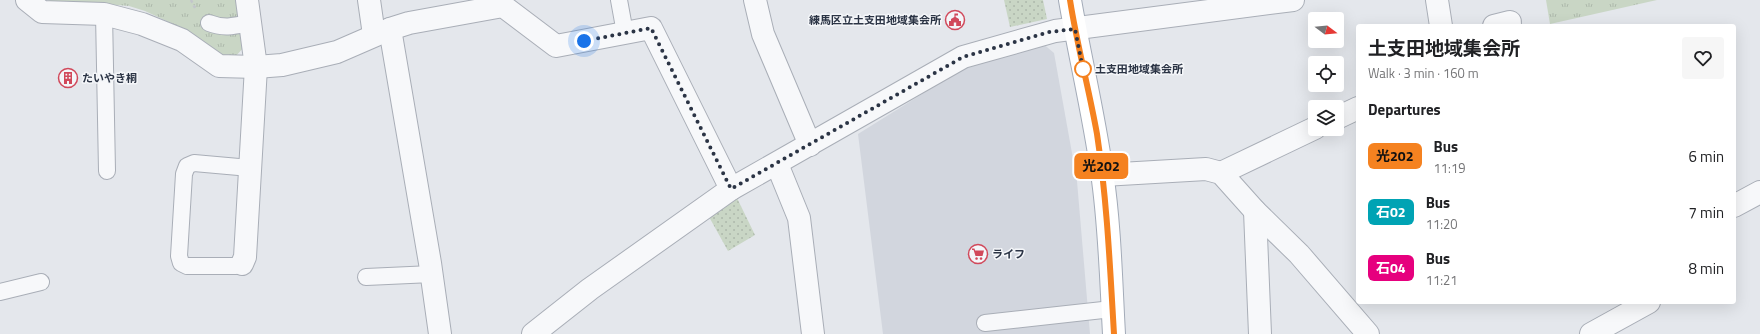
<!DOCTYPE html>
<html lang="en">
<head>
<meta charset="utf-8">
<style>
	:root { --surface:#fff; --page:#f6f6f6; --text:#202124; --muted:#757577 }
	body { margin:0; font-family:"Titillium Web","Noto Sans JP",sans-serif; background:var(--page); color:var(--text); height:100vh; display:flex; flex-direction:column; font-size:15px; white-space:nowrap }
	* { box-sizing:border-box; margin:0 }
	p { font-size:13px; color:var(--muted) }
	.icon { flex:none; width:22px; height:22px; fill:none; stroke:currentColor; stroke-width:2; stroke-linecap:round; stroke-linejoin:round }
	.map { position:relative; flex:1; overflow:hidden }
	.details { position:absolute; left:1356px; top:24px; width:380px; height:280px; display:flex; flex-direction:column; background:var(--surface); border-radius:4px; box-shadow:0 4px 16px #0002 }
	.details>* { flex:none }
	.badge { padding:0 8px; border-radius:6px; font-size:14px; line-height:26px }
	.needle { width:26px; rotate:106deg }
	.buttons { position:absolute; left:1308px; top:12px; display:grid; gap:8px }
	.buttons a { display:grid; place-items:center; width:36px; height:36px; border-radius:4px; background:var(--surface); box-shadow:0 4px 16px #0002; font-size:20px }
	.you { position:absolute; width:20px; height:20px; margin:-10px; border:3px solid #fff; border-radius:50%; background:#1a73e8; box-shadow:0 0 0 6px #1a73e833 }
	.map>.badge { position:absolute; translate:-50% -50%; box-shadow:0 0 0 2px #fff }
	h2 { padding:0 12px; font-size:15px; line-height:36px }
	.round { display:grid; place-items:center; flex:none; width:42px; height:42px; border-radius:4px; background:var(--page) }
	.head { display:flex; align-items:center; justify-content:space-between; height:68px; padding:0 12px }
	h1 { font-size:19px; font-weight:700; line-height:30px }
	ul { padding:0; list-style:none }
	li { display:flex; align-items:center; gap:12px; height:56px; padding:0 12px }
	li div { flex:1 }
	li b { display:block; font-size:15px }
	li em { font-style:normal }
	li .badge { min-width:44px; font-weight:700; text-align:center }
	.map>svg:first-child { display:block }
	.built { fill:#d2d6de }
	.grass { fill:url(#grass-dots) }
	.park { fill:url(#park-tufts) }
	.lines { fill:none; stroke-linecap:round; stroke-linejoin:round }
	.lane-casing { stroke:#a9aeb7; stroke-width:18 }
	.street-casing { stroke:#a9aeb7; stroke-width:24 }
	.primary-casing { stroke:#a3abb8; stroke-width:24 }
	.path { stroke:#c2c5cb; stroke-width:2.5; stroke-dasharray:3 3; stroke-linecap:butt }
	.lane { stroke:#f7f8fa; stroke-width:16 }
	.street { stroke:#f7f8fa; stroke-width:22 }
	.primary { stroke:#fff; stroke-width:22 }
	.line-casing { stroke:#fff; stroke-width:9 }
	.line { stroke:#f58220; stroke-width:6 }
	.walk { stroke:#2b3445; stroke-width:4; stroke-dasharray:0 7.2 }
	.stop-dot { fill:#fff; stroke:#f58220; stroke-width:2 }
	.labels { text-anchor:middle; stroke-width:3; stroke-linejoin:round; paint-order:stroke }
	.poi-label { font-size:11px; font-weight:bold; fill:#2b3445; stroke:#f4f6f9; text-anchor:start }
	.stop-label { font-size:11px; font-weight:bold; fill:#2b3445; stroke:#f4f6f9; text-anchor:start }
</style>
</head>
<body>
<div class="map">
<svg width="1760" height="334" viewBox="0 0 1760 334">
	<defs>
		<pattern id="grass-dots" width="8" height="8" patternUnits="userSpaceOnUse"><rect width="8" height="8" fill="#c9d6c5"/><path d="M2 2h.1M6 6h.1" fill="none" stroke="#adb8ab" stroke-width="1.8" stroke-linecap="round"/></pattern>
		<pattern id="park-tufts" width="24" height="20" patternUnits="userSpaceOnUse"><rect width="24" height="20" fill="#c9d6c5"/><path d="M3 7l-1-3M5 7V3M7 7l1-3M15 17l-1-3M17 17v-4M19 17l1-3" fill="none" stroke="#adb8ab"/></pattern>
	</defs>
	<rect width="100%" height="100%" fill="#e4e7ec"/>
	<polygon class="built" points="1041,42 1054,53 1077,181 1090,334 883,334 858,134 967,66"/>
	<g class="grass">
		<polygon points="1004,0 1043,0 1047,19 1010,27"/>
		<polygon points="737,198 755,235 728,251 708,215"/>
	</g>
	<g class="park">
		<polygon points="48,0 239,0 245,46 234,58 222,56 173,24 145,11 129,6 92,3 53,2"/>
		<polygon points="1546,0 1657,0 1550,24"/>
	</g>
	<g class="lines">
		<g class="lane-casing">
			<g id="lane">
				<polyline points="619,0 625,33"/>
				<polyline points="104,14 107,171"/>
				<path d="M209,23C224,29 235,26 250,23"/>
				<polyline points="242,264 236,266 187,266 181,263 179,256 184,174 187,166 194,163 250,168"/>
				<polyline points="366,277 432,274"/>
				<polyline points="0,292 41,282"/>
				<polyline points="985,323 1112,309"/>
			</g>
		</g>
		<g class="street-casing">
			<g id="street">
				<polyline points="27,0 42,12 104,14 142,24 182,40 219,66 256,67 282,65 337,52 390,29 409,23 503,6 556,46 651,28 731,189"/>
				<polyline points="369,0 374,35"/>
				<polyline points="755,0 763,34 810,145"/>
				<polyline points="1437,0 1441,26"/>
				<polyline points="1494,26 1510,22"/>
				<polyline points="390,29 430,263 440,334"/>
				<polyline points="1337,118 1358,108"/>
				<polyline points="777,164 799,218 813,334"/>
				<polyline points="1221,173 1315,128"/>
				<polyline points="1103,175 1206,169 1221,173 1255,211 1299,254 1368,334"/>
				<polyline points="1734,206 1760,192"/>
				<polyline points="1255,211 1260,334"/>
				<polyline points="242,264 245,257 256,67 247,0"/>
				<polyline points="533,334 590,289 731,189 963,57 1055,31 1293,0"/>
				<polyline points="1591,334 1649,302"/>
			</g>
		</g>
		<g class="primary-casing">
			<path id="primary" d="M1070,0C1080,58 1094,115 1102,173C1110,226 1111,281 1114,334"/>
		</g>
		<polyline class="path" points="191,0 195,8"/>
		<use href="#lane" class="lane"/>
		<use href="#street" class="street"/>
		<use href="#primary" class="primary"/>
	</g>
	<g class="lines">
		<g class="line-casing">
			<path id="line" d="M1070,0C1077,45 1089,89 1097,134C1107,200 1110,267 1114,334"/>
		</g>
		<use href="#line" class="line"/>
		<polyline class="walk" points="584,41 651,28 731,189 963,57 1049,32 1075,29 1084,74 1083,69"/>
	</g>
	<defs>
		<g id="civic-ring" transform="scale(1)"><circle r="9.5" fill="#f4f6f9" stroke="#d1495b" stroke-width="1.5"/><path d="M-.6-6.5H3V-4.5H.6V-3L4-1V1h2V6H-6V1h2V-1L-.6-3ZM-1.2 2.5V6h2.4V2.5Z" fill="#d1495b"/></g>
		<g id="building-ring" transform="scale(1)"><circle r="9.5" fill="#f4f6f9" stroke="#d1495b" stroke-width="1.5"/><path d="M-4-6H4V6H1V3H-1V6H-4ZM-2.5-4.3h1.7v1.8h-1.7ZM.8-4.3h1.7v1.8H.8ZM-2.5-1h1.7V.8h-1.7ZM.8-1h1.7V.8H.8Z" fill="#d1495b"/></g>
		<g id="supermarket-ring" transform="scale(1)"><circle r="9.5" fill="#f4f6f9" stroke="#d1495b" stroke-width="1.5"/><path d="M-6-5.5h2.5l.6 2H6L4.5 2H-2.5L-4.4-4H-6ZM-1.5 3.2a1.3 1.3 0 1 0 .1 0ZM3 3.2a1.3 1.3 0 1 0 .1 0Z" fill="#d1495b"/></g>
	</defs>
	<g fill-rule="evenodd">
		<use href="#civic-ring" x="955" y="20"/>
		<use href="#building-ring" x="68" y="78"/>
		<use href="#supermarket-ring" x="978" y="254"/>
	</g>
	<circle class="stop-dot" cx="1083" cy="69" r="8"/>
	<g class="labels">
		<g class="poi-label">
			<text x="941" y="24" text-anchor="end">練馬区立土支田地域集会所</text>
			<text x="82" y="82">たいやき桐</text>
			<text x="992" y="258">ライフ</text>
		</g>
		<g class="stop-label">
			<text x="1095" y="73">土支田地域集会所</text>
		</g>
	</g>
</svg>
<div class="buttons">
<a><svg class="needle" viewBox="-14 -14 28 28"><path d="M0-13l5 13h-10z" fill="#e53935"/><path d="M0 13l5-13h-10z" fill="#757577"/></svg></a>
<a><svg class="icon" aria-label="locate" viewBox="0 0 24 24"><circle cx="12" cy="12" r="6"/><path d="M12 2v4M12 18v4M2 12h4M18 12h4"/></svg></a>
<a><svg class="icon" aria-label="layers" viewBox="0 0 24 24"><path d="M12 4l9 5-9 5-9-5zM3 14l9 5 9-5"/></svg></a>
</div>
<div class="you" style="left:584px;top:41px"></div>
<b class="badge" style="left:1101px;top:166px;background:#f58220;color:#111">光202</b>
<section class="details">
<div class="head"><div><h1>土支田地域集会所</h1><p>Walk · 3 min · 160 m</p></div><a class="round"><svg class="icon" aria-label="heart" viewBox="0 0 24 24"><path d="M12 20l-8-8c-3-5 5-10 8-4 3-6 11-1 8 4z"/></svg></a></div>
<h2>Departures</h2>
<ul>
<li><span class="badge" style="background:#f58220;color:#111">光202</span><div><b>Bus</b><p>11:19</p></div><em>6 min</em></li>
<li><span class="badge" style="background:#00a3b4;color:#fff">石02</span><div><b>Bus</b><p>11:20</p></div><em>7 min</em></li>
<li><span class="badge" style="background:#e6007e;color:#fff">石04</span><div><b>Bus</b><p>11:21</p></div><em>8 min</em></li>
</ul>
</section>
</div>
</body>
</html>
